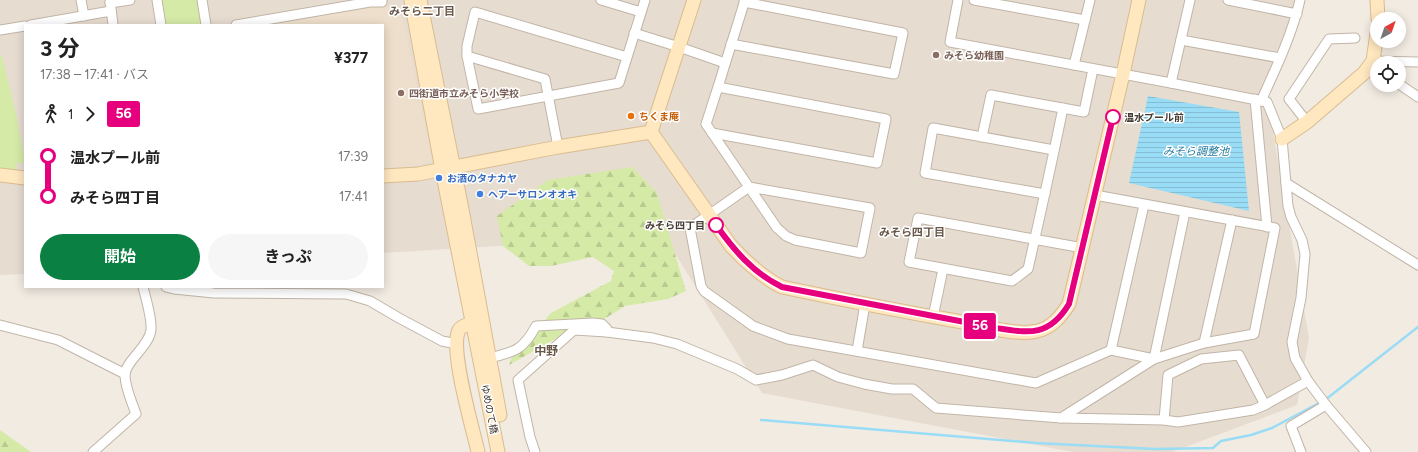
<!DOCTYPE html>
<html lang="ja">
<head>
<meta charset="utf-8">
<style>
	:root { --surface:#fff; --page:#f6f6f6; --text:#222; --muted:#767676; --accent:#0b8043 }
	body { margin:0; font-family:Figtree,"Noto Sans JP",sans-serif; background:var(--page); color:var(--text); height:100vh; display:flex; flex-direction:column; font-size:15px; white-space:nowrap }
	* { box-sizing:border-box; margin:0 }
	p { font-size:13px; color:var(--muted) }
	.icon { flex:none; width:22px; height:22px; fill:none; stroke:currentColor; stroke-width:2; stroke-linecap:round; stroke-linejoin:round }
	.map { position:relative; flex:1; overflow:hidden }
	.details { position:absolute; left:24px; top:24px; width:360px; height:264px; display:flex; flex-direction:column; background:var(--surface); border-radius:0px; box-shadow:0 2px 10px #0003 }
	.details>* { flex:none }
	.badge { padding:0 8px; border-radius:3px; font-size:14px; line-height:26px }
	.needle { width:26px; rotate:40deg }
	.controls { position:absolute; left:1370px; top:12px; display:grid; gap:8px }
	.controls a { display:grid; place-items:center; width:36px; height:36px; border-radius:50%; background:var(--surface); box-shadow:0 2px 10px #0003; font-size:20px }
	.map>.badge { position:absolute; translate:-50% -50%; box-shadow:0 0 0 2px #fff }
	.legs { display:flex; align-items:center; gap:6px; height:44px; padding:0 16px; font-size:13px }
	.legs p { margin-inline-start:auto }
	.overview { display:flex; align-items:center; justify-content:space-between; height:68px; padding:0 16px }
	h1 { font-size:22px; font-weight:700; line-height:30px }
	.button { display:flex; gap:8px; margin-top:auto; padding:8px 16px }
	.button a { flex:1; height:46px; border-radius:24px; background:var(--accent); color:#fff; font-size:16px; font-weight:700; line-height:46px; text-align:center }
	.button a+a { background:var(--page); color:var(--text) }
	ul { padding:0 16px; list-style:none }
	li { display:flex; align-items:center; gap:14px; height:40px; font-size:15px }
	li i { display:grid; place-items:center; width:6px; height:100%; margin:0 5px; background:currentColor }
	li i::after { content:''; width:10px; height:10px; margin:-5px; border:3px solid; border-radius:50%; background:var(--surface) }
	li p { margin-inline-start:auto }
	li:first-child i { background:linear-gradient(#0000 50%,currentColor 0) }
	li:last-child i { background:linear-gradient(currentColor 50%,#0000 0) }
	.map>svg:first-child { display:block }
	.residential { fill:#e7dcd0 }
	.education { fill:#eddfcb }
	.forest { fill:url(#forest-firs) }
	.park { fill:#d5eaa7 }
	.water { fill:url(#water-rules) }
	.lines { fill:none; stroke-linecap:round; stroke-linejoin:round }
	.stream { stroke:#99dcf5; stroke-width:2.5 }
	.street-casing { stroke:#c1b5a7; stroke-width:11 }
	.secondary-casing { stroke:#d9bc90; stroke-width:15 }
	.street { stroke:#fff; stroke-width:9 }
	.secondary { stroke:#ffe7c0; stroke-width:13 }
	.line-1-casing { stroke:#fff; stroke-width:9 }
	.line-1 { stroke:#e6007e; stroke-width:6 }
	.education-dot { fill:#8d6e63; stroke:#fff; stroke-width:1.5 }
	.food-dot { fill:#e8710a; stroke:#fff; stroke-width:1.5 }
	.stop-1-dot { fill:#fff; stroke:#e6007e; stroke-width:2 }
	.shop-dot { fill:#3f7fe0; stroke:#fff; stroke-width:1.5 }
	.labels { text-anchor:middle; stroke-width:3; stroke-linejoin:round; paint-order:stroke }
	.education-label { font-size:10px; font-weight:bold; fill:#785e54; stroke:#fff; text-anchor:start }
	.food-label { font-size:10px; font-weight:bold; fill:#c56008; stroke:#fff; text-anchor:start }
	.stop-label { font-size:10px; font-weight:bold; fill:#443b32; stroke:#fff; text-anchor:start }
	.shop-label { font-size:10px; font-weight:bold; fill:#366cbe; stroke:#fff; text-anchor:start }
	.street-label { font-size:10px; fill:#443b32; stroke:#fff }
	.neighbourhood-label { font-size:11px; font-weight:bold; fill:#685749; stroke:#fff }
	.water-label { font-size:11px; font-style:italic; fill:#237a9d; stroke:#fff }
	.quarter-label { font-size:12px; font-weight:bold; fill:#685749; stroke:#fff }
</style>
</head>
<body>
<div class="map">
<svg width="1418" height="452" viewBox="0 0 1418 452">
	<defs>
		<pattern id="forest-firs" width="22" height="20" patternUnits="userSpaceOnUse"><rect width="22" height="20" fill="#d5eaa7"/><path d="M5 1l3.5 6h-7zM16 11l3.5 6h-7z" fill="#b8ca90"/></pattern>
		<pattern id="water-rules" width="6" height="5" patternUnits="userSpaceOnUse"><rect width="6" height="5" fill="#99dcf5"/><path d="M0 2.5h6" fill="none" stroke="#85bed2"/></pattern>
	</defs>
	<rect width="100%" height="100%" fill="#f2ebe2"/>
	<polygon class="residential" points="0,0 1305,0 1302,15 1267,98 1309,338 1297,405 1172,452 1073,452 762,393 664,236 383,253 383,25 25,25 25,274 0,275"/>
	<polygon class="education" points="369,7 400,7 433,161 413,167 383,170 383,25 275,25 274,23"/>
	<g class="forest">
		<polygon points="632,167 657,193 686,291 668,299 625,306 601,321 566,333 509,365 511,359 551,313 611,281 614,271 593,257 551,266 529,266 503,246 497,216 548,180"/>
		<polygon points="0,430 31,452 0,452"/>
	</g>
	<g class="park">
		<polygon points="160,0 198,0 203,25 164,25"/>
		<polygon points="0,56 2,56 17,118 25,163 17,163 16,171 0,168"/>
	</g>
	<polygon class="water" points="1148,96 1239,112 1249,211 1129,183"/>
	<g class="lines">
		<g class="stream">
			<polyline points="1325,400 1418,327"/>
			<polyline points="761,420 1036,443 1155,449 1213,448 1221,441 1251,435 1272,428 1321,402"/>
		</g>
		<g class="street-casing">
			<g id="street">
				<polyline points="81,0 84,16"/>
				<polyline points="110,0 113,25"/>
				<polyline points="157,0 161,25"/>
				<polyline points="202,0 206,25"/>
				<polyline points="601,0 641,12"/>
				<polyline points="958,0 950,42 1171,83 1267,102 1282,139 1288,206 1291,217 1302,240 1305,254 1301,298 1292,342 1295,358 1308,381 1326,405 1366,452"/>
				<polyline points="974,0 1085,20"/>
				<polyline points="1228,0 1297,14"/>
				<polyline points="110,3 130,0"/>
				<polyline points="31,25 111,11"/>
				<polyline points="236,25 370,2 382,2 382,0"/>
				<polyline points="0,30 25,26"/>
				<polyline points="634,33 679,47 725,63"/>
				<polyline points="1181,40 1280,58"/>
				<polyline points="731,44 894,74 903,33 744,2"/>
				<polyline points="467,56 545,79 558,147"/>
				<polyline points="627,57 475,12 467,46 467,56 478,109 619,83 645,0"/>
				<polyline points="1373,61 1418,62"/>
				<polyline points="1074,65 1090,0"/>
				<polyline points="1370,66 1377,70"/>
				<polyline points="1171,83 1190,0"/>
				<polyline points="1399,84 1418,97"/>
				<polyline points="718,87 706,124 777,228 786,236 795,240 861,253 870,208 749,187 690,228 701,286 704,291 753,326 788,339 1036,383 1111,350 1154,359 1204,343 1254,334 1275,228 1095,195"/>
				<polyline points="1255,99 1267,227"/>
				<path d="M1261,101C1276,68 1292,35 1300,0"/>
				<path d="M1063,108C1052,162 1040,216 1028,269L1012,281L909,262L918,218L1083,248"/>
				<polyline points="1307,122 1289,99 1329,39 1355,38"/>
				<polyline points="712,133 877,163 886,119 718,87 745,0"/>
				<polyline points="982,137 991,95 1084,112 1093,69"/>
				<polyline points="1286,183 1418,265"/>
				<polyline points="1045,194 925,173 933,128 1054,150"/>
				<polyline points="166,287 174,289 214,293 346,294 370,301 399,318 442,341 457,344"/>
				<polyline points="933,317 943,269"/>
				<polyline points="0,325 58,340 125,374"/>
				<polyline points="1204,343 1232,220"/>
				<polyline points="1111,350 1144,205"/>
				<polyline points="857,351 865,304"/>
				<path d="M489,358C515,352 523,350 536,326L593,323L602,324L607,329V332"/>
				<polyline points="1061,418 1154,359 1185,212"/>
				<polyline points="1164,420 1168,375 1201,359 1239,355 1265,405"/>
				<path d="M93,452L136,414C132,402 125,388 125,375C125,361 149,347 151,330C152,318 146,299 143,287"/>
				<polyline points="535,452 530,437 518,380 574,330 607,332 653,338 677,344 737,369 756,380 782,375 813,365 838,377 864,384 892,389 913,389 936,408 1061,418 1164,420 1178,422 1253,410 1265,405 1308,381"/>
				<polyline points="1301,452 1291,426 1326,405"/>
			</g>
		</g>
		<g class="secondary-casing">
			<g id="secondary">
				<polyline points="411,0 442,170 498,452"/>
				<polyline points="420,0 461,204 500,415"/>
				<polyline points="1377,0 1378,19"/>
				<path d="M651,132L731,246C746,262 762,277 782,287C843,300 905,312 968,323C985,327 1020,336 1037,331C1052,328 1061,316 1069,304L1123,74L1139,0"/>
				<polyline points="651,132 694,0"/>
				<polyline points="1282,139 1307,122 1364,73 1373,61 1377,33"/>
				<polyline points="0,175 25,178"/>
				<polyline points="383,176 418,174 558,147 651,132"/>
				<path d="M473,323C468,325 462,325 459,330C449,349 473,429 478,452"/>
			</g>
		</g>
		<use href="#street" class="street"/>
		<use href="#secondary" class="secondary"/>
	</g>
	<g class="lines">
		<g class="line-1-casing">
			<path id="line-1" d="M716,225C734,250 753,273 782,287L996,328C1029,333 1049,337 1069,304L1113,117"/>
		</g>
		<use href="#line-1" class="line-1"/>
	</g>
	<g class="education-dot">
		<circle cx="936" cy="55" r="4"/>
		<circle cx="401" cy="93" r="4"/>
	</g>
	<circle class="food-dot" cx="631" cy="116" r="4"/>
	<g class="stop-1-dot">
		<circle cx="1113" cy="117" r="7"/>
		<circle cx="716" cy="225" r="7"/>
	</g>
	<g class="shop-dot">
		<circle cx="439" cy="178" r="4"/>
		<circle cx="480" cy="194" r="4"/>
	</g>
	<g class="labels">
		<g class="education-label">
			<text x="944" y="59">みそら幼稚園</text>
			<text x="409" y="97">四街道市立みそら小学校</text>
		</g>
		<g class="food-label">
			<text x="639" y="120">ちくま庵</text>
		</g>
		<g class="stop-label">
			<text x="1124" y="121">温水プール前</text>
			<text x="705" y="229" text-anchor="end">みそら四丁目</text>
		</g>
		<g class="shop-label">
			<text x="447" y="182">お酒のタナカヤ</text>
			<text x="488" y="198">ヘアーサロンオオキ</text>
		</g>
		<g class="street-label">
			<text transform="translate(490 409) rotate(79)" y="4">ゆめのて橋</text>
		</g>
		<g class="neighbourhood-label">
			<text x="422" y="15">みそら二丁目</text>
			<text x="912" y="236">みそら四丁目</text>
		</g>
		<g class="water-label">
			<text x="1196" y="155">みそら調整池</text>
		</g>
		<g class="quarter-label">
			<text x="546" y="355">中野</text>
		</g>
	</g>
</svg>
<div class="controls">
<a><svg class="needle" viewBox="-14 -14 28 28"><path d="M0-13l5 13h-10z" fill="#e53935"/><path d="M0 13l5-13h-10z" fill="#767676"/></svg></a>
<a><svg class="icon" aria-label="locate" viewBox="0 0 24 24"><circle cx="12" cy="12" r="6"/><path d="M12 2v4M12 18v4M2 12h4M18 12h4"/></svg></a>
</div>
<b class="badge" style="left:980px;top:326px;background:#e6007e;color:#fff">56</b>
<section class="details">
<div class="overview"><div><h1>3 分</h1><p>17:38 – 17:41 · バス</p></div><b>¥377</b></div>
<div class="legs"><svg class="icon" aria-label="walk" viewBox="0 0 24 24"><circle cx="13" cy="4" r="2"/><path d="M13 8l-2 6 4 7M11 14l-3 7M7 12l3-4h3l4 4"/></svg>1<svg class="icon" aria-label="forward" viewBox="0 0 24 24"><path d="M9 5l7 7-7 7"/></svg><b class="badge" style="background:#e6007e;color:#fff">56</b></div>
<ul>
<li><i style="color:#e6007e"></i><b>温水プール前</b><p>17:39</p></li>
<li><i style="color:#e6007e"></i><b>みそら四丁目</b><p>17:41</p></li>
</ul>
<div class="button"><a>開始</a><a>きっぷ</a></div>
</section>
</div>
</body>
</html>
